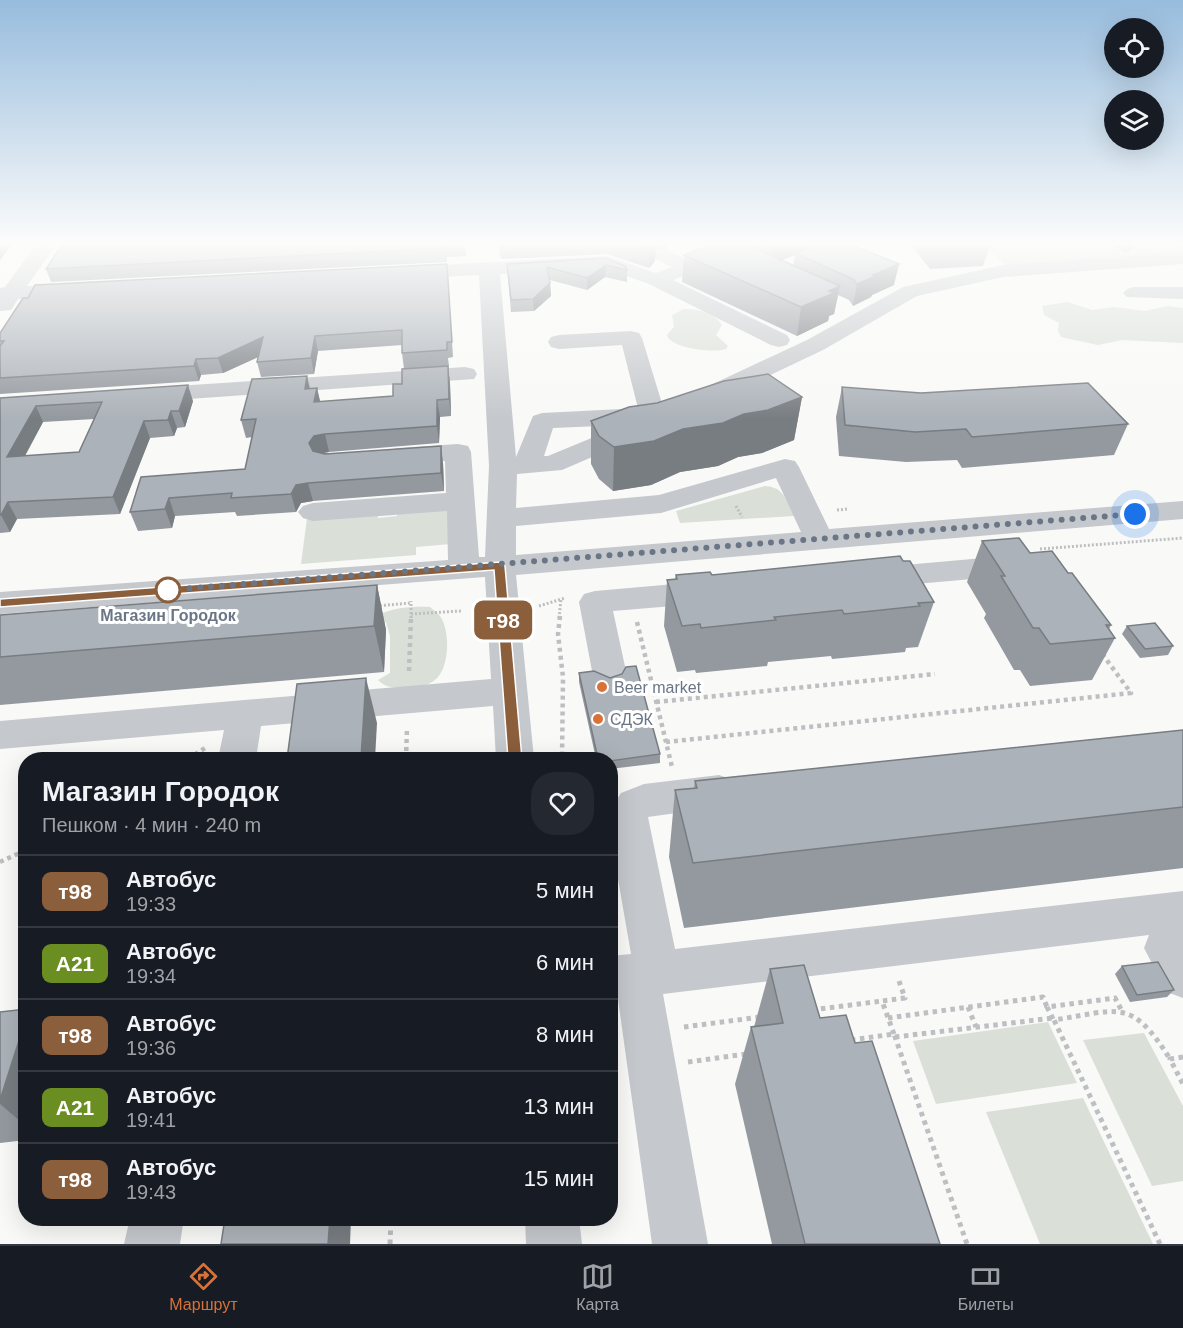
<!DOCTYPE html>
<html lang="ru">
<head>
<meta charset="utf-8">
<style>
	:root { --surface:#171b24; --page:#242831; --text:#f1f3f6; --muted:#9ea1a6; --line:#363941; --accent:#d97237 }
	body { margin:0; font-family:Helvetica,sans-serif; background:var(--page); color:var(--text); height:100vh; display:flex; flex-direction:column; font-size:22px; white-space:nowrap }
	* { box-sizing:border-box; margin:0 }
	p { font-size:20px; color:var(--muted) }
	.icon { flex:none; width:33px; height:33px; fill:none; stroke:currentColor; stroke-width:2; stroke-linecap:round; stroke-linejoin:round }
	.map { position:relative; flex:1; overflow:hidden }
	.panel { position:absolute; left:18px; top:752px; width:600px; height:474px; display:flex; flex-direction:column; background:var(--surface); border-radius:24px; box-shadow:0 6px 24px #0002 }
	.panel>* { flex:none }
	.badge { padding:0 12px; border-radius:9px; font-size:21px; line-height:39px }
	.controls { position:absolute; left:1104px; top:18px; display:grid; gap:12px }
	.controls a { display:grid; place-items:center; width:60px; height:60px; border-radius:50%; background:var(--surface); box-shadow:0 6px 24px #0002; font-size:30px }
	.you { position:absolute; width:30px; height:30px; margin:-15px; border:4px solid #fff; border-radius:50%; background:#1a73e8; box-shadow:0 0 0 9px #1a73e833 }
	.map>.badge { position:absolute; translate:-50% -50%; box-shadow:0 0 0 3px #fff }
	.round { display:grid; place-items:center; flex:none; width:63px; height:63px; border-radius:24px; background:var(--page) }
	.head { display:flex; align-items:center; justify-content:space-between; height:102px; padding:0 24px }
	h1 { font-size:28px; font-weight:800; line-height:45px }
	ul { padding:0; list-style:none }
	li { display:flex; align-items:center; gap:18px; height:72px; padding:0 24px; border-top:2px solid var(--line) }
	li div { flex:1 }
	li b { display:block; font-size:22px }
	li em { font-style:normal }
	li .badge { min-width:66px; font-weight:700; text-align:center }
	.menu { display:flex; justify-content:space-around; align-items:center; height:84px; border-top:2px solid var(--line); background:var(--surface); font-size:16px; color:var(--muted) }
	.menu a { display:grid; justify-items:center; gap:3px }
	.menu .on { color:var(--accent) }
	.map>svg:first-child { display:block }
	.green { fill:#dae0d8 }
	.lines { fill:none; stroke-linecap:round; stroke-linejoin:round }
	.path-far2 { stroke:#bdbfc2; stroke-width:3; stroke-dasharray:2 2; stroke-linecap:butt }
	.path-far1 { stroke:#bdbfc2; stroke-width:4.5; stroke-dasharray:4 4; stroke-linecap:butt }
	.path { stroke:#bdbfc2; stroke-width:5; stroke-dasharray:4.5 4.5; stroke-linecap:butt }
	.minor { fill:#c5c8cc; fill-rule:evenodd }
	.wall { fill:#94999f; fill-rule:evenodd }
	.shaded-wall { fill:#787d82 }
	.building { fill:#acb2b9; stroke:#787d82; stroke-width:1.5; fill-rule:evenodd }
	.line { fill:#8b5e3c; stroke:#fff; stroke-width:1.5 }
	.walk { stroke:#6a7686; stroke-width:6; stroke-dasharray:0 10.8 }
	.stop-dot { fill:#fff; stroke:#8b5e3c; stroke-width:3 }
	.poi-dot { fill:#d97237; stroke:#fff; stroke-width:2 }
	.labels { text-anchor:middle; stroke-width:6; stroke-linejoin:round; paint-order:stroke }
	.stop-label { font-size:16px; font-weight:bold; fill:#6a7686; stroke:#fff }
	.poi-label { font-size:16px; fill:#6a7686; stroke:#fff; text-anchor:start }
</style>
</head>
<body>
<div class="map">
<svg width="1183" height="1244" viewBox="0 0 1183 1244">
	<rect width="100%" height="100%" fill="#f9f9f7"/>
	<g class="green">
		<polygon points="983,245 1183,245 1183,255 1008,267"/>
		<polygon points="1068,302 1092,310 1114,307 1145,311 1167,306 1183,308 1183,343 1122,340 1098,345 1061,337 1058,331 1059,323 1044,315 1042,306"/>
		<path d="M684,309C697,308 715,313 722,325L716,335L728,346L726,349C712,353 680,349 669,339L667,335L674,327L672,315Z"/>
		<path d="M765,486C784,487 786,500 794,516L680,523L676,511Z"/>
		<polygon points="449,508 451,544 416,547 416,555 301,564 307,518 378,512 378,518 397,516 397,510"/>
		<path d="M430,607C433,610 438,613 440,616C451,631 450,673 432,682C424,687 414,687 404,687C394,688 386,688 378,680L390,673V636L386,622L366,624C383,608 407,606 430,607Z"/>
		<polygon points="1048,1022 1077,1083 936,1104 913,1041"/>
		<polygon points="1144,1033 1183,1106 1183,1181 1152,1186 1083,1040"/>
		<polygon points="1083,1098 1153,1244 1040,1244 986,1112"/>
	</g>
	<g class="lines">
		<g class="path-far2">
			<polyline points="736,506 742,517"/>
			<polyline points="837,510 848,509"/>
			<polyline points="1040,549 1183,538"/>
			<polyline points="376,606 411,603"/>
			<polyline points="539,606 565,598"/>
			<polyline points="411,614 461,611"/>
			<polyline points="411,618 411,601"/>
			<polyline points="559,618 561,599"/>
		</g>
		<g class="path-far1">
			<polyline points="560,616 558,634 563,677 562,759"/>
			<polyline points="637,622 672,767"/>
			<polyline points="409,671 411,616"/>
			<polyline points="656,702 935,674"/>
			<polyline points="666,742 1131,693 1103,655"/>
			<polyline points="188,759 205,748"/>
			<polyline points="406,759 407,727"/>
			<polyline points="0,862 26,850"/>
		</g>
		<g class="path">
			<polyline points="968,1007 976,1027"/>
			<polyline points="812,1010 882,1001"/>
			<polyline points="888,1018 1043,997 1047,1007"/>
			<polyline points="1053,1019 1047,1007 1115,998 1122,1011"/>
			<polyline points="684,1027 760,1017"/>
			<polyline points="894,1034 882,1001 905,998 899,981"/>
			<polyline points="895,1037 1053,1018"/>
			<polyline points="851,1040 894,1034 967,1244"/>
			<polyline points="1183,1057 1170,1059 1183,1084"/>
			<polyline points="688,1062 746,1054"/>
			<polyline points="390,1244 391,1218"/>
			<path d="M1160,1244L1054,1020C1119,1010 1131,997 1170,1059"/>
		</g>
		<g class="minor">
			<polygon points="36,245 56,245 27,286 76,284 83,286 87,290 83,294 76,296 18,299 11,310 0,311 0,288 5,287"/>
			<path d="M663,249L696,263L699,267L696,271L673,280L787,335L790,340L787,345L779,347L771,345L649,284L605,268L500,274L516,457L533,416L542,413L622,409L631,412L635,417L631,422L641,424L645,430L641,436L562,470L517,474L516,508L659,495L785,459L795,461L799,467L829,529L1183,501V519L516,575L534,759H496L493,706L261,726L256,759H218L224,730L0,749V721L491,679L485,577L0,614V592L448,560L447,511L313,521L303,518L298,512L303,506L313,503L446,493L445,461L398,464L388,462L384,456L388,450L398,448L458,444L468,446L471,452L479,557H485L489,466L479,275L403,279L396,277L393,273L396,269L403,267L607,256L656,273L672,267L656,259L653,255L656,251ZM623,425L548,456H544L553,428ZM776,478L801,532L516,555V526L661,513Z"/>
			<polygon points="1183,252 1183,264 1003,277 917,296 823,350 716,401 707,403 698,401 695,396 698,391 807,340 903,287 1003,265"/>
			<polygon points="1134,287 1183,287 1183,299 1127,297 1123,293 1127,289"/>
			<polygon points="631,331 639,333 642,338 667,420 663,425 654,428 645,425 641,420 622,345 559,349 551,347 548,342 551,337 559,335"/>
			<polygon points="465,367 474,369 477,374 474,379 146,402 137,400 134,395 137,390 146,388"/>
			<polygon points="1017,555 1028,558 1032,565 1028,572 1017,575 871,588 860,585 855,578 860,571 871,568"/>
			<polygon points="709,581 720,584 725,592 720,600 709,603 613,611 626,671 621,680 609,684 597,680 592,671 579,602 584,594 595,591"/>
			<polygon points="719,775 733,780 739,791 733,802 719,807 648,817 675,949 1183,891 1183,998 1167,992 1144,948 1149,935 663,994 708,1244 652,1244 618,999 610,1000 610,956 631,954 610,833 610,810 621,793 644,784"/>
			<polygon points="130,1218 184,1218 180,1244 124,1244"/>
			<polygon points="525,1218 579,1218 582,1244 526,1244"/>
		</g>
	</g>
	<g class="wall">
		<polygon points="62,245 465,245 466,256 447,257 447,262 51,282 46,269"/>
		<polygon points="498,245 669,245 666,249 656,250 655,261 649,268 607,254 501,259"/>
		<path d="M752,245H810V248L894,285L872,295L871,297L853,306L849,300L838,295L834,314L829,316L828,321L797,336L682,282L684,255L751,247ZM795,255L793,266L781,260Z"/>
		<polygon points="911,245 990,245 983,266 930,269"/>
		<polygon points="1114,245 1136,245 1125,253"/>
		<polygon points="605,258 627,270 627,282 605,277 587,290 550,280 551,296 534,311 511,312 507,264"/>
		<polygon points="447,264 453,357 448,358 449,366 404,369 402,353 402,345 318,351 314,374 261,377 257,362 258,357 223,373 201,375 199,381 0,394 0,333"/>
		<polygon points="448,366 450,383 451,416 440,417 439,443 329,452 321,453 443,463 444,491 313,501 301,503 296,512 237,516 235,512 175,516 172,528 138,531 130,512 245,469 252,437 246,438 241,420 310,389 317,388 320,402 393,396 402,384"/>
		<polygon points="842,387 1128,424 1114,455 962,468 957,460 906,462 839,456 836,417"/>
		<polygon points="802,397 794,440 762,453 738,457 718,466 680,472 651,485 613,491 599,479 591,464 591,421 657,403"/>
		<path d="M0,398L193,401L185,427L177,428L174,436L150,438L120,514L17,519L10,532L0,533ZM94,419L79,452L25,456L43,422Z"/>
		<polygon points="982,541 1030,553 1111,625 1109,629 1115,638 1092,680 1030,686 1020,670 1014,670 984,618 986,614 967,582"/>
		<polygon points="903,561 934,602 918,647 906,648 905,652 832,659 831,656 768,662 767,666 696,673 695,670 677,672 664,626 667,580 675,579 676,575 712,575"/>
		<polygon points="377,585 386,630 384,672 0,705 0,615"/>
		<polygon points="1127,626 1173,646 1168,655 1140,658 1122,634"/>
		<polygon points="579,673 660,754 660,763 610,769 610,759 596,759 579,682"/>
		<polygon points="1183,730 1183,868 684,928 669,857 675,790 694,788 695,781"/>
		<polygon points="1122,966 1174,990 1167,997 1130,1002 1115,974"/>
		<polygon points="770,969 820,1018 855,1043 940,1244 772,1244 735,1084 751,1027 754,1027"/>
		<polygon points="26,1009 26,1140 0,1143 0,1012"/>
	</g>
	<g class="shaded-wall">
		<polygon points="0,245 12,245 0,260"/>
		<polygon points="651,245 656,245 655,261 649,268 650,248"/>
		<polygon points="772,245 810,245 809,249 795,253 795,255 769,265"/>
		<polygon points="1128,245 1136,245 1125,253"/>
		<polygon points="899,264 894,285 872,295 871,297 853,306 857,284 873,275"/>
		<polygon points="606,265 605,277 587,290 587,278"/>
		<polygon points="550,283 551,296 534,311 533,299"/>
		<polygon points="840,286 834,314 829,316 828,321 797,336 801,307 829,291"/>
		<polygon points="315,336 318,351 314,374 311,358"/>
		<polygon points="263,337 267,353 223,373 218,358"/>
		<polygon points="196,359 201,375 199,381 194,366"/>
		<polygon points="448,366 450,383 451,416 449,399"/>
		<polygon points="307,376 311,393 305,389"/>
		<polygon points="188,385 193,401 185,427 179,411"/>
		<polygon points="317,388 321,405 314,402"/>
		<polygon points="802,397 794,440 762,453 738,457 718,466 680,472 651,485 613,491 614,447 683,429 744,414"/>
		<polygon points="437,400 440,417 439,443 437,426"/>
		<polygon points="36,406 43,422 15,474 7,457"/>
		<polygon points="171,411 177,428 174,436 168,420"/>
		<polygon points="144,421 150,438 120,514 113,497"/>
		<polygon points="325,434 329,452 319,454 313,461 309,443 314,436"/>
		<polygon points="441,446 443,463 444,491 441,473"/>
		<polygon points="308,483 313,501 301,503 296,512 291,494 296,485"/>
		<polygon points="169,498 175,516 172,528 165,509"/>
		<polygon points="8,502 17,519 10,532 1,515"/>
		<polygon points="377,585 386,630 384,672 374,626"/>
		<polygon points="366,678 377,723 375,759 361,759"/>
		<polygon points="26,1019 26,1126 0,1104 0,1100"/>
		<polygon points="330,1218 351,1218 350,1244 328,1244"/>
	</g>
	<g class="building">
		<polygon points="62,245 446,245 446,248 46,269"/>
		<polygon points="642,245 652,245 650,248"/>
		<polygon points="710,245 747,245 840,286 829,291 834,293 801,307 684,255"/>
		<polygon points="818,245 852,245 899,264 873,275 876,276 857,284 853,279 795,253"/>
		<polygon points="605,258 625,266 627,270 606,265 587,278 547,267 550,283 533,299 511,300 507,264"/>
		<polygon points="447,264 452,342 447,342 447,350 402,353 402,330 315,336 311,358 257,362 263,337 218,358 196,359 194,366 0,378 0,346 4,341 0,341 0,333 23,298 28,298 35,285"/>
		<polygon points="448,366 449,399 437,400 437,426 325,434 314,436 309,443 313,451 325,454 441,446 441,473 308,483 296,485 291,494 231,498 232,493 169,498 165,509 130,512 141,477 245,469 256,419 241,420 252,379 307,376 305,389 317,388 314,402 393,396 393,384 402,384 402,369"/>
		<polygon points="768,374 802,397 768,410 744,414 723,423 683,429 654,441 614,447 599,436 591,421 629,407 657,403 724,381"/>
		<polygon points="1088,383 1128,424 972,437 966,429 915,432 845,425 842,387 921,393"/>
		<path d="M188,385L179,411H171L168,420L144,421L113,497L8,502L1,515H0V398ZM102,402L79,452L7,457L36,406Z"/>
		<polygon points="1019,538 1030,553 1052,551 1068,573 1072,573 1111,625 1106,625 1115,638 1050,644 1039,628 1033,628 1001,576 1005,576 982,541"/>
		<polygon points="900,556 903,561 910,561 934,602 918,603 920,606 844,614 842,610 774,617 776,620 701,628 700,624 682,626 667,580 677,579 676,575 710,572 712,575"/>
		<polygon points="377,585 374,626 0,657 0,615"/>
		<polygon points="1155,623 1173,646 1145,649 1127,626"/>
		<polygon points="636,666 660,754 610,761 610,759 598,759 579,673 594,671 610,678 622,674 626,667"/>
		<polygon points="366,678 361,759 287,759 297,684"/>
		<polygon points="1183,730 1183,807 693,863 675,790 697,788 695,781"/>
		<polygon points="1158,962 1174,990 1137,995 1122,966"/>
		<polygon points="804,965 820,1018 846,1015 855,1043 872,1041 940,1244 805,1244 751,1027 783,1023 770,969"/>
		<polygon points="26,1009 26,1019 0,1100 0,1012"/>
		<polygon points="225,1218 330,1218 328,1244 221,1244"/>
	</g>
	<linearGradient id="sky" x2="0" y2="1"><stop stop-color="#97bcdd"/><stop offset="0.58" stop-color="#fcfcfb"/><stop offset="1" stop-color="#fcfcfb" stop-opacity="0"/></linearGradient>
	<rect width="1183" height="419" fill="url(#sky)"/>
	<polygon class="line" points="500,562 505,566 522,759 515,764 508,759 494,570 0,607 0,599"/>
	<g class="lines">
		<polyline class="walk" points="168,590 1135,514"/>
	</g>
	<circle class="stop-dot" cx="168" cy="590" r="12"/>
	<g class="poi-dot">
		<circle cx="602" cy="687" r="6"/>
		<circle cx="598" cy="719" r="6"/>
	</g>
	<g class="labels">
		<g class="stop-label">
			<text x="168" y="621">Магазин Городок</text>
		</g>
		<g class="poi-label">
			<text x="614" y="693">Beer market</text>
			<text x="610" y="725">СДЭК</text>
		</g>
	</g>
</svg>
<div class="controls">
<a><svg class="icon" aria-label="locate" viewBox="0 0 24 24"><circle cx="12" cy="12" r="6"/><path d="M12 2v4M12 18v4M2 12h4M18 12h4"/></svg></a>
<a><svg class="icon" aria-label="layers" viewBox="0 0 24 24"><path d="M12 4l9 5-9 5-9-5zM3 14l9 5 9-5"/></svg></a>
</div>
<div class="you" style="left:1135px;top:514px"></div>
<b class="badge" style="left:503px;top:620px;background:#8b5e3c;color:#fff">т98</b>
<section class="panel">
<div class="head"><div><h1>Магазин Городок</h1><p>Пешком · 4 мин · 240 m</p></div><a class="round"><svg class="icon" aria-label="heart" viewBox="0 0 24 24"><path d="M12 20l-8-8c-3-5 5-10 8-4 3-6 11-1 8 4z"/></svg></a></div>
<ul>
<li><span class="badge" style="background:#8b5e3c;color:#fff">т98</span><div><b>Автобус</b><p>19:33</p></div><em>5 мин</em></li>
<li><span class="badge" style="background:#6b8e23;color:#fff">А21</span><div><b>Автобус</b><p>19:34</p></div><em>6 мин</em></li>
<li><span class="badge" style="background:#8b5e3c;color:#fff">т98</span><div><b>Автобус</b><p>19:36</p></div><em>8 мин</em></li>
<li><span class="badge" style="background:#6b8e23;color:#fff">А21</span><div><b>Автобус</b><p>19:41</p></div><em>13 мин</em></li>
<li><span class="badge" style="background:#8b5e3c;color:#fff">т98</span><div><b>Автобус</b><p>19:43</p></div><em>15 мин</em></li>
</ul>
</section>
</div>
<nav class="menu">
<a class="on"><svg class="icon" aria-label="directions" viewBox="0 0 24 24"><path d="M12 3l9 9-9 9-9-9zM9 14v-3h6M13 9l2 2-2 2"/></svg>Маршрут</a>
<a><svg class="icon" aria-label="map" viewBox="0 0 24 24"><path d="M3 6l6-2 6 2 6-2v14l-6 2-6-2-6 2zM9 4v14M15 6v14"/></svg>Карта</a>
<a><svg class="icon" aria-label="tickets" viewBox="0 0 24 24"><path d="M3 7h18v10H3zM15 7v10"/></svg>Билеты</a>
</nav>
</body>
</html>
